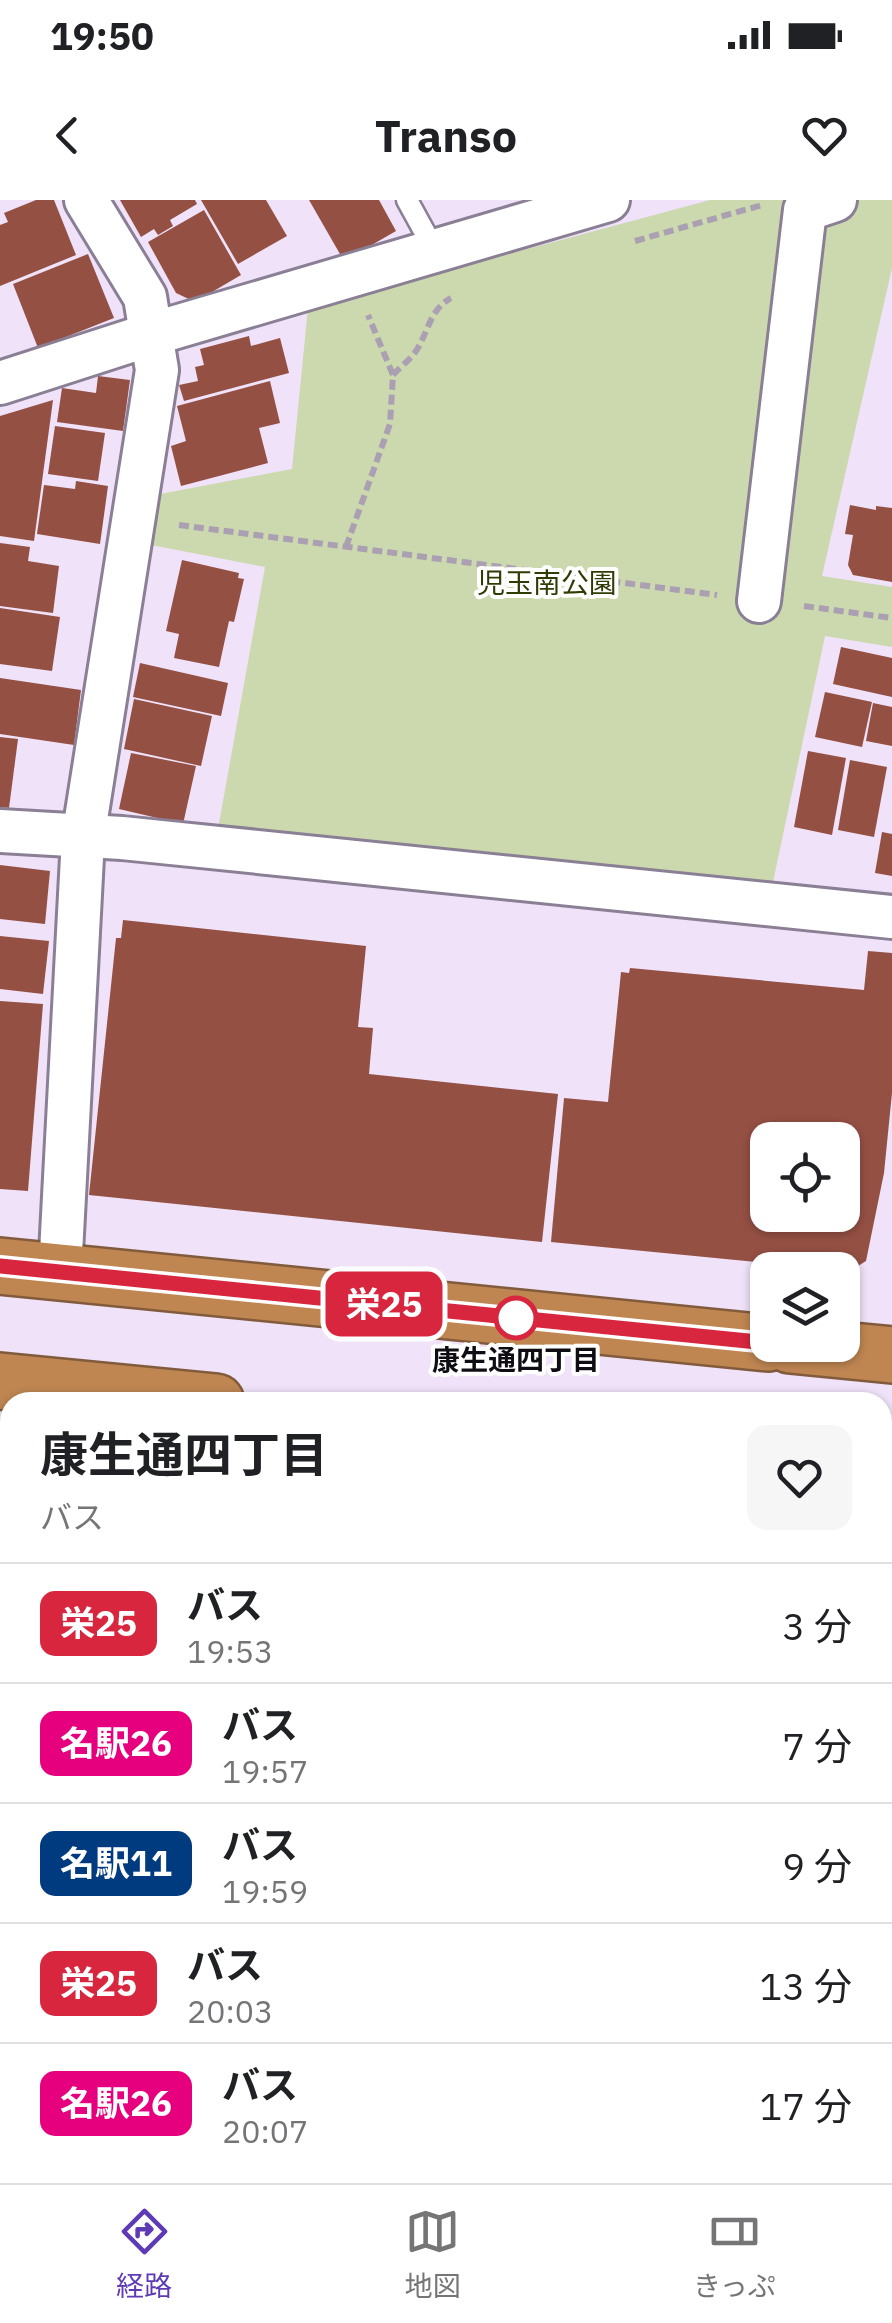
<!DOCTYPE html>
<html lang="ja">
<head>
<meta charset="utf-8">
<style>
	:root { --surface:#fff; --page:#f6f6f6; --text:#202124; --muted:#757577; --line:#e0e0e0; --accent:#5e3bb4 }
	body { margin:0; font-family:"IBM Plex Sans","Noto Sans JP",sans-serif; background:var(--page); color:var(--text); height:100vh; display:flex; flex-direction:column; font-size:38px; white-space:nowrap }
	* { box-sizing:border-box; margin:0 }
	p { font-size:32px; color:var(--muted) }
	.icon { flex:none; width:55px; height:55px; fill:none; stroke:currentColor; stroke-width:2; stroke-linecap:round; stroke-linejoin:round }
	.map { position:relative; flex:1; overflow:hidden }
	.side { position:absolute; left:0px; top:1192px; width:892px; height:792px; display:flex; flex-direction:column; background:var(--surface); border-radius:30px 30px 0 0; box-shadow:0 2px 8px #0004 }
	.side>* { flex:none }
	.badge { padding:0 20px; border-radius:15px; font-size:35px; line-height:65px }
	.tools { position:absolute; left:750px; top:922px; display:grid; gap:20px }
	.tools a { display:grid; place-items:center; width:110px; height:110px; border-radius:20px; background:var(--surface); box-shadow:0 2px 8px #0004; font-size:50px }
	.map>.badge { position:absolute; translate:-50% -50%; box-shadow:0 0 0 5px #fff }
	.round { display:grid; place-items:center; flex:none; width:105px; height:105px; border-radius:20px; background:var(--page) }
	.headline { display:flex; align-items:center; justify-content:space-between; height:170px; padding:0 40px }
	h1 { font-size:48px; font-weight:700; line-height:75px }
	ul { padding:0; list-style:none }
	li { display:flex; align-items:center; gap:30px; height:120px; padding:0 40px; border-top:2px solid var(--line) }
	li div { flex:1 }
	li b { display:block; font-size:38px }
	li em { font-style:normal }
	li .badge { min-width:110px; font-weight:700; text-align:center }
	.status { display:flex; justify-content:space-between; align-items:center; height:70px; padding:0 50px; background:var(--surface); direction:ltr }
	.status svg { height:28px; fill:currentColor }
	header { display:flex; justify-content:space-between; align-items:center; height:130px; padding:0 40px; background:var(--surface); font-size:45px; font-weight:700 }
	.tab-bar { display:flex; justify-content:space-around; align-items:center; height:140px; border-top:2px solid var(--line); background:var(--surface); font-size:28px; color:var(--muted) }
	.tab-bar a { display:grid; justify-items:center; gap:5px }
	.tab-bar .on { color:var(--accent) }
	.map>svg:first-child { display:block }
	.green { fill:#ccd9af }
	.lines { fill:none; stroke-linecap:round; stroke-linejoin:round }
	.stream { stroke:#4fb6bc; stroke-width:15 }
	.building { fill:#955044; fill-rule:evenodd }
	.lane-casing { stroke:#8a7f94; stroke-width:25 }
	.street-casing { stroke:#8a7f94; stroke-width:48 }
	.highway-casing { stroke:#825b3c; stroke-width:60 }
	.path { stroke:#aaa0b2; stroke-width:6; stroke-dasharray:10 5; stroke-linecap:butt }
	.lane { stroke:#fff; stroke-width:20 }
	.street { stroke:#fff; stroke-width:42 }
	.highway { stroke:#bf8652; stroke-width:55 }
	.line-casing { stroke:#fff; stroke-width:22 }
	.line { stroke:#d7263d; stroke-width:15 }
	.stop-dot { fill:#fff; stroke:#d7263d; stroke-width:5 }
	.labels { text-anchor:middle; stroke-width:8; stroke-linejoin:round; paint-order:stroke }
	.park-label { font-size:28px; fill:#303c06; stroke:#fff }
	.stop-label { font-size:28px; font-weight:bold; fill:#100c13; stroke:#fff }
</style>
</head>
<body>
<div class="status"><b>19:50</b><svg viewBox="0 0 49 12"><path d="M0 12V9h3v3zM5 12V6h3v6zM10 12V3h3v9zM15 12V0h3v12zM26 1h20v11H26zM47 4h2v5h-2z"/></svg></div>
<header><svg class="icon" aria-label="back" viewBox="0 0 24 24"><path d="M15 5l-7 7 7 7"/></svg>Transo<svg class="icon" aria-label="heart" viewBox="0 0 24 24"><path d="M12 20l-8-8c-3-5 5-10 8-4 3-6 11-1 8 4z"/></svg></header>
<div class="map">
<svg width="892" height="1983" viewBox="0 0 892 1983">
	<rect width="100%" height="100%" fill="#efe2f9"/>
	<polygon class="green" points="710,0 892,0 892,68 822,376 892,387 892,447 825,436 773,682 218,629 265,367 146,344 155,295 292,269 308,108"/>
	<g class="lines">
		<g class="stream">
			<polyline points="0,1500 10,1501"/>
			<polyline points="882,1587 892,1588"/>
		</g>
	</g>
	<g class="building">
		<polygon points="36,0 54,0 76,55 0,86 0,25 8,22 4,13"/>
		<polygon points="120,0 195,0 197,4 170,20 173,26 158,35 154,29 141,37"/>
		<polygon points="201,0 266,0 287,36 238,64"/>
		<polygon points="309,0 379,0 396,31 344,61"/>
		<polygon points="204,10 241,75 195,102 176,93 148,42"/>
		<polygon points="88,54 114,118 38,148 13,84"/>
		<polygon points="249,136 251,146 280,138 289,173 184,201 179,185 198,181 195,167 204,165 200,149"/>
		<polygon points="98,176 130,180 123,231 57,222 62,188 96,193"/>
		<polygon points="270,181 280,223 259,228 268,263 181,286 171,246 186,241 177,206"/>
		<polygon points="53,200 34,341 0,336 0,216"/>
		<polygon points="55,226 105,233 98,281 48,274"/>
		<polygon points="76,281 108,286 100,344 37,334 44,285 75,289"/>
		<polygon points="850,305 876,310 876,306 892,308 892,382 853,375 848,365 853,335 845,334"/>
		<polygon points="0,343 30,347 28,361 59,366 53,413 0,406"/>
		<polygon points="182,360 239,373 238,378 244,379 234,422 229,421 219,467 174,458 179,434 166,431"/>
		<polygon points="0,408 60,417 52,471 0,464"/>
		<polygon points="841,447 892,458 892,497 833,484"/>
		<polygon points="140,463 228,483 221,516 133,497"/>
		<polygon points="0,478 81,490 74,545 0,534"/>
		<polygon points="825,492 872,502 862,547 815,537"/>
		<polygon points="134,499 212,516 201,566 124,549"/>
		<polygon points="873,503 892,507 892,546 866,541"/>
		<polygon points="0,537 18,539 9,608 0,607"/>
		<polygon points="808,551 846,558 832,635 794,627"/>
		<polygon points="131,553 196,566 183,624 119,609"/>
		<polygon points="850,560 887,567 874,637 838,630"/>
		<polygon points="882,632 892,634 892,676 875,673"/>
		<polygon points="0,665 50,671 45,724 0,719"/>
		<polygon points="123,720 366,746 358,827 373,828 369,874 558,894 542,1042 89,995 116,738 121,738"/>
		<polygon points="0,736 49,741 43,794 0,789"/>
		<path d="M868,751L892,753V893L884,973L866,1061L850,1071L551,1042L564,898L608,902L621,772L629,773L630,768L864,790ZM768,940H842V1015H768Z"/>
		<polygon points="0,801 43,804 28,991 0,989"/>
		<polygon points="0,1378 10,1379 10,1441 0,1440"/>
		<polygon points="10,1601 10,1691 0,1692 0,1602"/>
		<polygon points="892,1689 892,1786 882,1787 882,1690"/>
		<polygon points="10,1711 10,1779 0,1780 0,1712"/>
		<polygon points="882,1830 888,1830 892,1856 892,1872 882,1874"/>
		<polygon points="10,1850 10,1939 0,1941 0,1864 7,1863 6,1851"/>
		<polygon points="882,1875 888,1875 892,1900 892,1919 882,1920"/>
		<polygon points="10,1945 10,1975 67,1975 68,1982 0,1983 0,1947"/>
		<polygon points="88,1975 143,1975 143,1977 90,1983"/>
		<polygon points="234,1975 363,1975 364,1983 235,1983"/>
		<polygon points="386,1975 496,1975 496,1980 387,1983"/>
		<polygon points="601,1975 716,1975 717,1982 603,1983"/>
		<polygon points="723,1975 773,1975 775,1983 725,1983"/>
	</g>
	<g class="lines">
		<g class="lane-casing">
			<polyline id="lane" points="407,0 435,51"/>
		</g>
		<g class="street-casing">
			<g id="street">
				<polyline points="0,183 152,134 608,0"/>
				<polyline points="759,401 805,10 835,0"/>
				<polyline points="0,631 122,638 892,717"/>
				<polyline points="60,1072 83,638 157,170 145,97 86,0"/>
				<polyline points="0,1458 10,1459"/>
				<polyline points="882,1542 892,1543"/>
				<polyline points="0,1557 10,1559"/>
				<polyline points="882,1643 892,1643"/>
				<polyline points="0,1807 10,1806"/>
				<polyline points="171,1975 172,1983"/>
				<polyline points="578,1975 579,1983"/>
			</g>
		</g>
		<g class="highway-casing">
			<g id="highway">
				<polyline points="0,1066 768,1143"/>
				<polyline points="790,1145 892,1155"/>
				<polyline points="0,1181 216,1202"/>
				<polyline points="882,1268 892,1269"/>
			</g>
		</g>
		<g class="path">
			<polyline points="635,41 762,5"/>
			<path d="M393,175C400,167 410,160 416,151C428,133 430,109 451,98"/>
			<polyline points="179,325 717,395"/>
			<polyline points="346,347 390,224 393,175 368,115"/>
			<polyline points="804,406 892,418"/>
		</g>
		<use href="#lane" class="lane"/>
		<use href="#street" class="street"/>
		<use href="#highway" class="highway"/>
	</g>
	<g class="lines">
		<g class="line-casing">
			<polyline id="line" points="0,1066 768,1143"/>
		</g>
		<use href="#line" class="line"/>
	</g>
	<circle class="stop-dot" cx="516" cy="1118" r="20"/>
	<g class="labels">
		<g class="park-label">
			<text x="547" y="393">児玉南公園</text>
		</g>
		<g class="stop-label">
			<text x="516" y="1170">康生通四丁目</text>
		</g>
	</g>
</svg>
<div class="tools">
<a><svg class="icon" aria-label="locate" viewBox="0 0 24 24"><circle cx="12" cy="12" r="6"/><path d="M12 2v4M12 18v4M2 12h4M18 12h4"/></svg></a>
<a><svg class="icon" aria-label="layers" viewBox="0 0 24 24"><path d="M12 4l9 5-9 5-9-5zM3 14l9 5 9-5"/></svg></a>
</div>
<b class="badge" style="left:384px;top:1104px;background:#d7263d;color:#fff">栄25</b>
<section class="side">
<div class="headline"><div><h1>康生通四丁目</h1><p>バス</p></div><a class="round"><svg class="icon" aria-label="heart" viewBox="0 0 24 24"><path d="M12 20l-8-8c-3-5 5-10 8-4 3-6 11-1 8 4z"/></svg></a></div>
<ul>
<li><span class="badge" style="background:#d7263d;color:#fff">栄25</span><div><b>バス</b><p>19:53</p></div><em>3 分</em></li>
<li><span class="badge" style="background:#e6007e;color:#fff">名駅26</span><div><b>バス</b><p>19:57</p></div><em>7 分</em></li>
<li><span class="badge" style="background:#003b80;color:#fff">名駅11</span><div><b>バス</b><p>19:59</p></div><em>9 分</em></li>
<li><span class="badge" style="background:#d7263d;color:#fff">栄25</span><div><b>バス</b><p>20:03</p></div><em>13 分</em></li>
<li><span class="badge" style="background:#e6007e;color:#fff">名駅26</span><div><b>バス</b><p>20:07</p></div><em>17 分</em></li>
</ul>
</section>
</div>
<nav class="tab-bar">
<a class="on"><svg class="icon" aria-label="directions" viewBox="0 0 24 24"><path d="M12 3l9 9-9 9-9-9zM9 14v-3h6M13 9l2 2-2 2"/></svg>経路</a>
<a><svg class="icon" aria-label="map" viewBox="0 0 24 24"><path d="M3 6l6-2 6 2 6-2v14l-6 2-6-2-6 2zM9 4v14M15 6v14"/></svg>地図</a>
<a><svg class="icon" aria-label="tickets" viewBox="0 0 24 24"><path d="M3 7h18v10H3zM15 7v10"/></svg>きっぷ</a>
</nav>
</body>
</html>
